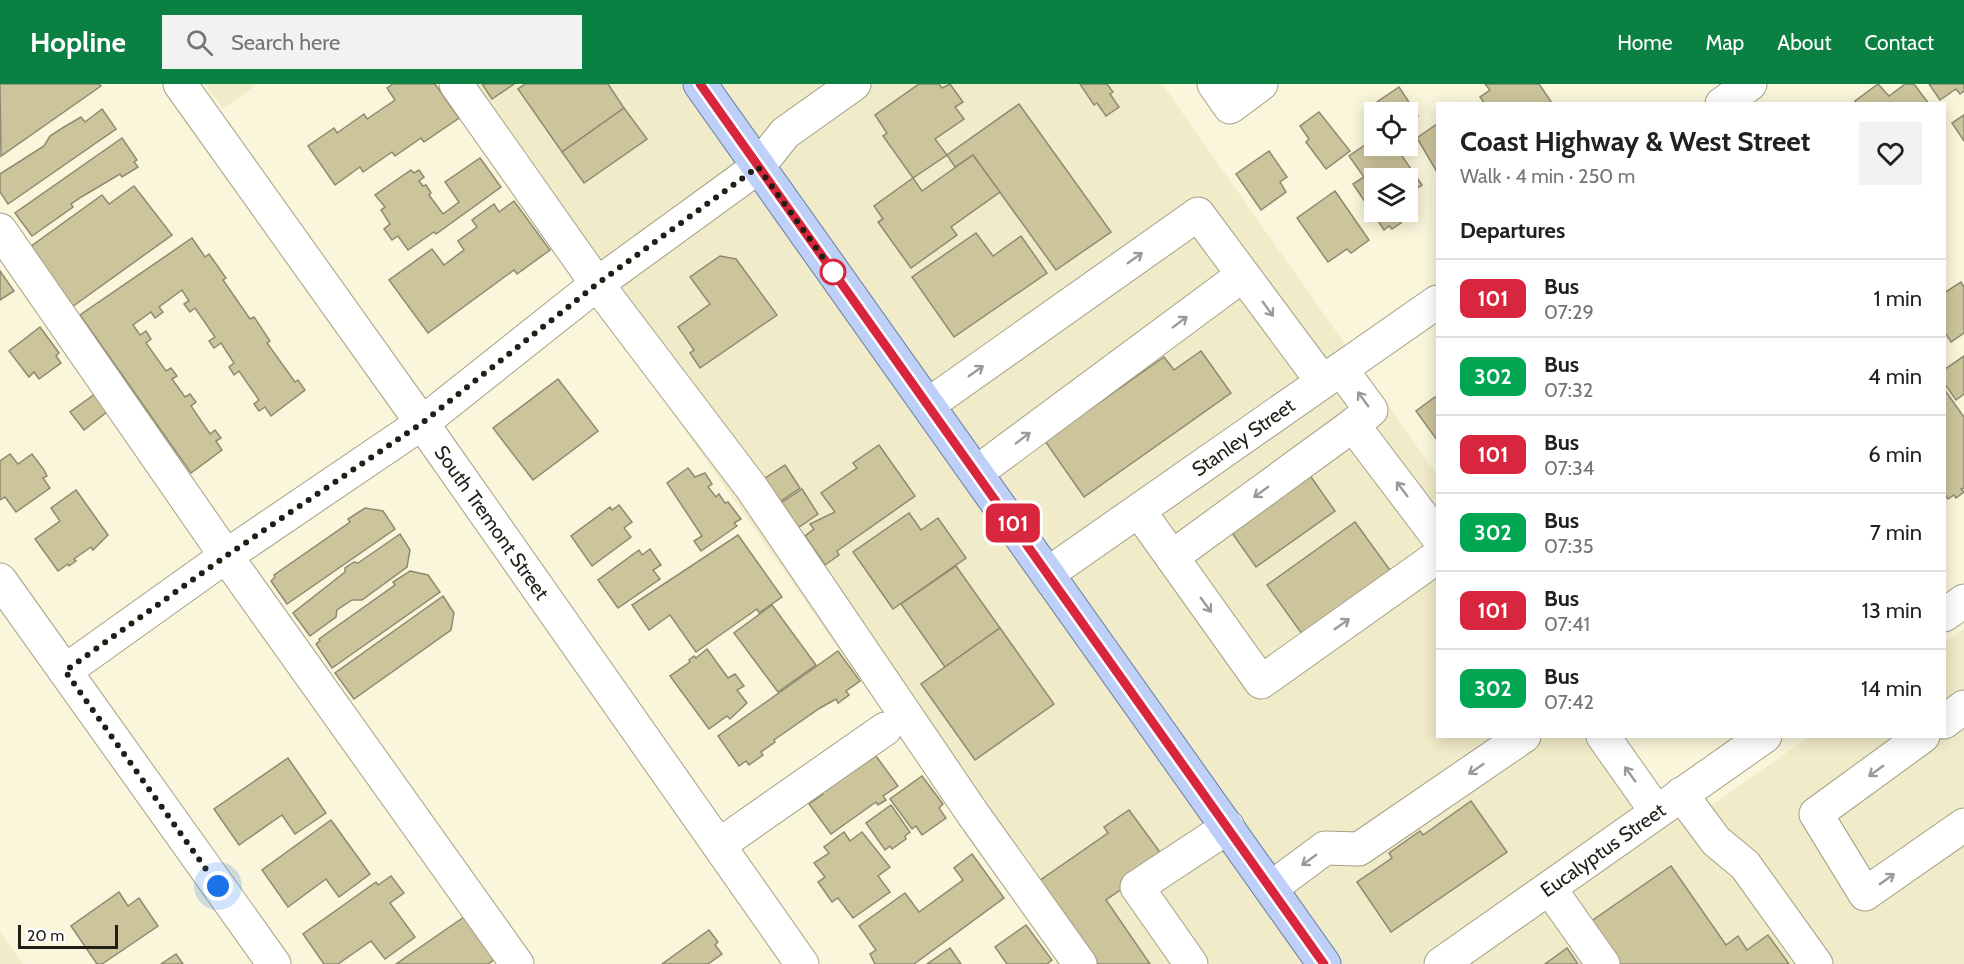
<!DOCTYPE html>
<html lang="en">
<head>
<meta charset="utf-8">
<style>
	:root { --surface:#fff; --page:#f2f2f2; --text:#202124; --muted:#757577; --line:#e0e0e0; --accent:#0b8043 }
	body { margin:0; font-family:Cabin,sans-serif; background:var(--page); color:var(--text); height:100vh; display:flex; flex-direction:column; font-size:22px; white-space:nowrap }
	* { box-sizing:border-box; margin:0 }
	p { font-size:20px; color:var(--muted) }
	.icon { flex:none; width:33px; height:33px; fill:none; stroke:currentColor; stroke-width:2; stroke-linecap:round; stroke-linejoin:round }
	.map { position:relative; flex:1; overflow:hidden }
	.panel { position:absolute; left:1436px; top:18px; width:510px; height:636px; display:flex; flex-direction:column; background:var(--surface); border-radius:0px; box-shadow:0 3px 15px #0003 }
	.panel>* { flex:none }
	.badge { padding:0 12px; border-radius:9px; font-size:21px; line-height:39px }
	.fabs { position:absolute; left:1364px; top:18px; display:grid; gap:12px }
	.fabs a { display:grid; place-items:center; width:54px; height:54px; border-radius:0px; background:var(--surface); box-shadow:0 3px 15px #0003; font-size:30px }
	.scale { position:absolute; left:18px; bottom:15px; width:100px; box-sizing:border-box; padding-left:6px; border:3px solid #201e15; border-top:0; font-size:16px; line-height:21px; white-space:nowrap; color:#201e15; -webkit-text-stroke:4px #fff; paint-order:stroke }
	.you { position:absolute; width:30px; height:30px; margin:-15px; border:4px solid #fff; border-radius:50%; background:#1a73e8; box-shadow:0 0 0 9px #1a73e833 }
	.map>.badge { position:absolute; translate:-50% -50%; box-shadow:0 0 0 3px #fff }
	h2 { padding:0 24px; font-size:22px; line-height:54px }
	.round { display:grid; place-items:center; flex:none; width:63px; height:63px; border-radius:0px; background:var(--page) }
	.headline { display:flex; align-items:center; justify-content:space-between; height:102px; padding:0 24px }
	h1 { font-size:28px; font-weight:700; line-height:45px }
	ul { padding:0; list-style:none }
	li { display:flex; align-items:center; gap:18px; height:78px; padding:0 24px; border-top:2px solid var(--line) }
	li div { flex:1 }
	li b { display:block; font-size:22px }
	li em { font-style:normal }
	li .badge { min-width:66px; font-weight:700; text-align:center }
	header { display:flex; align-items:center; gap:36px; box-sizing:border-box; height:84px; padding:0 30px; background:var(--accent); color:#fff }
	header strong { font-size:28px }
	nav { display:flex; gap:33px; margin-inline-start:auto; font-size:21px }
	.search { width:420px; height:54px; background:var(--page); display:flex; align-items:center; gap:15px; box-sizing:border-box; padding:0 21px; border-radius:0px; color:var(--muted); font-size:22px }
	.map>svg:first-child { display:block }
	.built { fill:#f0ebc8 }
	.building { fill:#ccc59b; stroke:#8e8a72; stroke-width:1.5 }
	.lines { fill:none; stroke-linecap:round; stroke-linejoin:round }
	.minor-casing { stroke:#a4a086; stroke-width:35 }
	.major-casing { stroke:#6a7da6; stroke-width:35 }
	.minor { stroke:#fff; stroke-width:33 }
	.major { stroke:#bed0f8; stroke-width:33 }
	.oneway { stroke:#9b9a96 }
	.line-casing { stroke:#fff; stroke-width:14 }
	.line { stroke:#d7263d; stroke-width:9 }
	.walk { stroke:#201e15; stroke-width:6; stroke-dasharray:0 10.8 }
	.stop-dot { fill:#fff; stroke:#d7263d; stroke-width:3 }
	.labels { text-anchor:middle; stroke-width:5; stroke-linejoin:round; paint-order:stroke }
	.street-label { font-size:20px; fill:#201e15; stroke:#fff }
</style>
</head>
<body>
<header>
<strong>Hopline</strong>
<div class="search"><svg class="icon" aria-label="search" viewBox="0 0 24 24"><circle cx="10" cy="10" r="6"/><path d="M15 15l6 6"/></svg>Search here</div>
<nav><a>Home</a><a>Map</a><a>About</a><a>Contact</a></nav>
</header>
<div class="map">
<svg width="1964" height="880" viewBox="0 0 1964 880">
	<rect width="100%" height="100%" fill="#faf6db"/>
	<g class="built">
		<polygon points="205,0 258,0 223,25"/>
		<polygon points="442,0 1162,0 1437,391 1437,652 1621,653 1682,742 1809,653 1944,652 1944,559 1964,545 1964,880 1053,880 1057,876"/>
		<polygon points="0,848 23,880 0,880"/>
	</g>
	<g class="building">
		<polygon points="0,0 99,0 101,2 1,72"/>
		<polygon points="393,0 435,0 459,34 424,58 421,54 395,72 392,68 363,88 360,83 335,101 308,62 334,44 337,49 364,30 367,35 395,16 387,4"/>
		<polygon points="482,0 514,0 492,15"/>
		<polygon points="525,0 608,0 624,24 562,68 518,5"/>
		<polygon points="919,0 939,0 942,4 950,0 963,18 955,23 964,35 935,55 947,71 913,94 883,52 887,49 875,31"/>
		<polygon points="1080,0 1107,0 1113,8 1110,10 1119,23 1106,32 1097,19 1094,21"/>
		<polygon points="1485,0 1539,0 1552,19 1485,20 1480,13 1490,6"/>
		<polygon points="1878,0 1889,12 1905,0 1914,0 1929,20 1857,20 1855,17"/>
		<polygon points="1929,0 1964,0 1964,7 1960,10 1956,5 1940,16"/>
		<polygon points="1399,3 1418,32 1407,39 1407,28 1379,28 1374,20"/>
		<polygon points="1019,20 1111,148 1056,186 973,71 955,83 947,71"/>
		<polygon points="624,24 647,55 584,99 562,68"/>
		<polygon points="102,25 116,45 8,120 0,108 0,90 44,62 50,52 64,43 81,33 85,38"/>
		<polygon points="1319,28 1350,67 1326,85 1306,58 1309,55 1300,42"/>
		<polygon points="1964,31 1964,57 1952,39"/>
		<polygon points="1437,40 1437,88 1417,54"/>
		<polygon points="122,54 137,76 134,78 138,83 122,93 120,90 83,112 71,120 73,123 32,152 15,129"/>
		<polygon points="1374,55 1374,62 1391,62 1397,71 1400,69 1422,101 1407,111 1407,94 1374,94 1374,128 1407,128 1407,125 1410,128 1398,136 1401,139 1392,145 1389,142 1384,146 1353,100 1364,93 1349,72"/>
		<polygon points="1269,67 1287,93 1280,98 1286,108 1261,126 1236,90"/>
		<polygon points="973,71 1000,108 951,143 957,151 911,184 878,138 883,135 874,122 913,94 922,107"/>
		<polygon points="480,74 501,103 436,150 434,148 408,166 398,152 392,156 384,145 390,140 381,126 385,123 375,111 411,86 414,89 419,86 424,93 419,97 423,102 426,101 431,109 429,111 443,130 459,118 445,98"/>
		<polygon points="134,102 172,151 72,223 30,163 102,111 109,120"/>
		<polygon points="1335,107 1369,156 1351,169 1347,165 1328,178 1297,134"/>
		<polygon points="514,117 550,166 517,190 514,186 428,249 389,196 432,165 444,181 464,166 458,157 477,143 472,136 494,120 499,128"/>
		<polygon points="976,149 993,172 1021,152 1047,189 954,253 912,193"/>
		<polygon points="192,154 205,173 209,170 226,194 223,196 250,235 254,233 270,257 267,259 295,298 298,296 305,306 271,332 265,323 259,327 254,320 259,316 239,287 234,291 229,283 234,279 221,259 214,264 209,257 215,253 195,224 190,228 184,220 189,217 182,206 159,223 163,228 155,234 151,228 133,241 140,251 146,247 151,255 146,259 166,287 171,284 177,292 172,295 185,313 190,310 196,318 191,322 210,350 215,346 221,354 216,357 222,366 191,389 80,231"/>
		<polygon points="720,172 736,175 777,231 700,284 690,269 694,266 678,243 710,220 690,193"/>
		<polygon points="0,187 14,207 0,216"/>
		<polygon points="1961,198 1964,203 1964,249 1951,258 1944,247 1944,209"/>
		<polygon points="40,243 59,269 56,272 61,279 39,295 34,288 29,293 9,267"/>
		<polygon points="1201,267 1231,309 1084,413 1045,357 1164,273 1174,286"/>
		<polygon points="1964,272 1964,310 1956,316 1944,299 1944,286"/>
		<polygon points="558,295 598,347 533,396 493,344"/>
		<polygon points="1944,305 1964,333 1964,404 1961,405 1964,408 1956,414 1954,411 1948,415 1944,409"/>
		<polygon points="95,310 108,327 84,346 70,328"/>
		<polygon points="1435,313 1437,315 1437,356 1416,327"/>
		<polygon points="879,361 915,412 837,467 839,471 825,481 805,452 814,445 810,440 835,428 821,409 857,384 853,379"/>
		<polygon points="10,370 18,380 32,370 44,386 47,392 43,394 50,404 16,428 5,413 0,416 0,377"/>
		<polygon points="785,381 800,404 772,423 756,400"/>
		<polygon points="1304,383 1335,427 1256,483 1225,439"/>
		<polygon points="688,384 695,393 705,389 712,400 708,403 716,413 719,410 725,419 728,418 741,435 734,439 737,442 701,467 694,457 702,452 667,399"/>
		<polygon points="802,405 818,430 792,448 775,423"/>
		<polygon points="76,406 108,451 93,466 91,463 74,475 76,477 69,482 68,480 58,487 35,455 60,437 51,424"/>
		<polygon points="619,421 632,438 624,444 631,453 592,482 571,452 610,423 612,426"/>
		<polygon points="365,424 383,427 395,445 287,520 271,497 275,493 274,491 350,438 348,435"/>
		<polygon points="909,429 921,446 938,434 966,474 893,525 853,468"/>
		<polygon points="1355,438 1395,493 1307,557 1267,501"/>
		<polygon points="400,450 410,466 407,483 362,516 352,516 337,526 336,533 310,552 293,529 345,488 345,484 354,478 358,479"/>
		<polygon points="738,451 782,513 759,529 757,525 696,568 670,531 649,546 632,521"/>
		<polygon points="650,465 661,481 653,486 660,495 618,524 598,496 639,466 642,471"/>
		<polygon points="956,482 1000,544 945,583 901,520"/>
		<polygon points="410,487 428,491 440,508 332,584 316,560 320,557 319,555 395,501 393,498"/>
		<polygon points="443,512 454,529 451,546 354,615 335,589"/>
		<polygon points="772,521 816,581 778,608 734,549"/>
		<polygon points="1000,544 1054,620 975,676 921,600"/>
		<polygon points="707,565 728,594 735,590 744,602 737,606 747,619 730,635 727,632 709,645 670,592 690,578 689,576 694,572 696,574"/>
		<polygon points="838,567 860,597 846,607 849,611 838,619 836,615 820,624 774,656 775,658 761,668 763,671 749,681 746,677 739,682 718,652"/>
		<polygon points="876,672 898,702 883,712 886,716 878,721 876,718 831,750 809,720 823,710 822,708"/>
		<polygon points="288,674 326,729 295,750 282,731 239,761 214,725"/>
		<polygon points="922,692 943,720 939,724 946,734 922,751 916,742 912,745 890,715"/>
		<polygon points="1471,717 1507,768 1391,848 1357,798 1392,774 1389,769 1420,747 1423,751"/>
		<polygon points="891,721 910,748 905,752 906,755 892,765 890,762 885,766 866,739"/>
		<polygon points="1129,726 1165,775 1106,816 1150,880 1098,880 1039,797 1108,749 1104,743"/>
		<polygon points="331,736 370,790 339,813 326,795 288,823 262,786"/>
		<polygon points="844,748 850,757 862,748 890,783 878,792 890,808 853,834 838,814 832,818 818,798 825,793 814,779 829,769 824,763"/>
		<polygon points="972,770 1004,814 914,880 875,880 870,870 876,866 859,842 905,809 919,828 963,796 954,784"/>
		<polygon points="1671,782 1726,861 1738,852 1747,866 1768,851 1789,880 1619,880 1590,838"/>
		<polygon points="391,792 404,809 390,819 415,853 385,875 371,857 338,880 324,880 303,850 376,798 378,801"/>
		<polygon points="119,808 128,822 139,814 158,842 102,880 97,880 71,842"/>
		<polygon points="464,833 494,876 488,880 396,880"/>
		<polygon points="1026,841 1052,876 1047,880 1007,880 995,863"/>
		<polygon points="709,846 718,858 715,861 722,870 708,880 662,880"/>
		<polygon points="950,864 961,880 927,880"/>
		<polygon points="1567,864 1578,880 1545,880"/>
		<polygon points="176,870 183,880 161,880"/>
	</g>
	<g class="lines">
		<g class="minor-casing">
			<g id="minor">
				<path id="s1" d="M180,0L422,339L802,880"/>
				<polyline points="456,0 597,200 751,403 973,730 1080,880"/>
				<polyline points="1214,0 1230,23 1261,0"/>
				<polyline points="1722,20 1750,0"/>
				<polyline points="0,146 226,472 517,880"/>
				<polyline points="1341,285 1371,326 1353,341"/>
				<polyline points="928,321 1198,130 1322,297"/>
				<polyline points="976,389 1243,191"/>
				<polyline points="1139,427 1261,598 1437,473"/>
				<polyline points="1172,473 1353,341 1437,452"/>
				<path id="s2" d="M1049,489L1437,218"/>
				<polyline points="0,496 274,880"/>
				<polyline points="1944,531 1964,517"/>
				<polyline points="65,587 226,472 422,339 597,200 758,83 785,49 854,0"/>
				<polyline points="1944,638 1964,623"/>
				<polyline points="1603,652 1656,727"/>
				<polyline points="1923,652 1816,730 1865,810 1964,741"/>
				<polyline points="1681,710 1716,757 1745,781 1816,880"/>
				<polyline points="719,761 885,645"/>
				<polyline points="1271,804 1325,764 1359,765 1524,652"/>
				<polyline points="1550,805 1603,880"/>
				<polyline points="1191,880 1137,803 1228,743"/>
				<path id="s3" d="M1441,880L1765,652"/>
			</g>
		</g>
		<g class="major-casing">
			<polyline id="major" points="700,0 1324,880"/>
		</g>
		<use href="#minor" class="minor"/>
		<use href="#major" class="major"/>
	</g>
	<defs><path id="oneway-shaft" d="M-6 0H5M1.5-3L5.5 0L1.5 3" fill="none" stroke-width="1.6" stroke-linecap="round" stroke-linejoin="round" transform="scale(1.5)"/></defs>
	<g class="oneway">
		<use href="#oneway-shaft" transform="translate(1135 174) rotate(-35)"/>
		<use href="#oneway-shaft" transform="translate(1268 225) rotate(54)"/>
		<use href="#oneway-shaft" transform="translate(1180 238) rotate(-37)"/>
		<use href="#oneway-shaft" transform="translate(976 287) rotate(-35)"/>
		<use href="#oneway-shaft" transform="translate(1363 315) rotate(-126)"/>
		<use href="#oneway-shaft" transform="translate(1023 354) rotate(-37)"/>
		<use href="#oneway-shaft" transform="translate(1402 405) rotate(-127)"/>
		<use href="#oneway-shaft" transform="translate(1261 408) rotate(144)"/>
		<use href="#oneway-shaft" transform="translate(1206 521) rotate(54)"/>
		<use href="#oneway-shaft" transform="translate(1342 540) rotate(-35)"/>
		<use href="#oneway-shaft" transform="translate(1476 685) rotate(146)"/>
		<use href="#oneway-shaft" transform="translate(1876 687) rotate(144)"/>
		<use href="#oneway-shaft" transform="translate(1630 690) rotate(-126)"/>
		<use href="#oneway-shaft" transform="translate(1309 776) rotate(144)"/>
		<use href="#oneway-shaft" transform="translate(1887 795) rotate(-35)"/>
	</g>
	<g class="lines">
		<g class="line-casing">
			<polyline id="line" points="700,0 1324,880"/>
		</g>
		<use href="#line" class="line"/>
		<polyline class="walk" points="218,802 65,587 226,472 422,339 597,200 758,83 837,193 833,188"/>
	</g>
	<circle class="stop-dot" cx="833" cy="188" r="12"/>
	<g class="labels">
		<g class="street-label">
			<text dy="7" stroke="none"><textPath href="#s2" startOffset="237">Stanley Street</textPath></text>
			<text dy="7" stroke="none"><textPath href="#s1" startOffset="538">South Tremont Street</textPath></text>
			<text dy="7" stroke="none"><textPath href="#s3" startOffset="198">Eucalyptus Street</textPath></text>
		</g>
	</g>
</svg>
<div class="fabs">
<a><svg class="icon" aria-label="locate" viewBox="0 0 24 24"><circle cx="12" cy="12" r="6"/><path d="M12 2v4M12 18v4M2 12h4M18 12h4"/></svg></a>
<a><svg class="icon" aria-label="layers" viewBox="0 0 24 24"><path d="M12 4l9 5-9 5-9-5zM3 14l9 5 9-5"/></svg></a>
</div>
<div class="scale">20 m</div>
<div class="you" style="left:218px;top:802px"></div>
<b class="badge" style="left:1013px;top:439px;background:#d7263d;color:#fff">101</b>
<section class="panel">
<div class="headline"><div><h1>Coast Highway &amp; West Street</h1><p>Walk · 4 min · 250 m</p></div><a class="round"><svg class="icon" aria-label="heart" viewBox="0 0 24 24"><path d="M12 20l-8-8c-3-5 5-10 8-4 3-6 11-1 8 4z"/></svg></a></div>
<h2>Departures</h2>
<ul>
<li><span class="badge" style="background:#d7263d;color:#fff">101</span><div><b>Bus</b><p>07:29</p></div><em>1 min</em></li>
<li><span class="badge" style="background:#00a651;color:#fff">302</span><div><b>Bus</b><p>07:32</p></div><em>4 min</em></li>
<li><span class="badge" style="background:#d7263d;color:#fff">101</span><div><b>Bus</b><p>07:34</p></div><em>6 min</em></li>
<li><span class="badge" style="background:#00a651;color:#fff">302</span><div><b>Bus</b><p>07:35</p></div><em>7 min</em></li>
<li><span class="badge" style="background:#d7263d;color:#fff">101</span><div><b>Bus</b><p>07:41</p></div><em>13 min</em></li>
<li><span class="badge" style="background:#00a651;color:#fff">302</span><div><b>Bus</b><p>07:42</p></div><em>14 min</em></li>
</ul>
</section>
</div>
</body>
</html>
